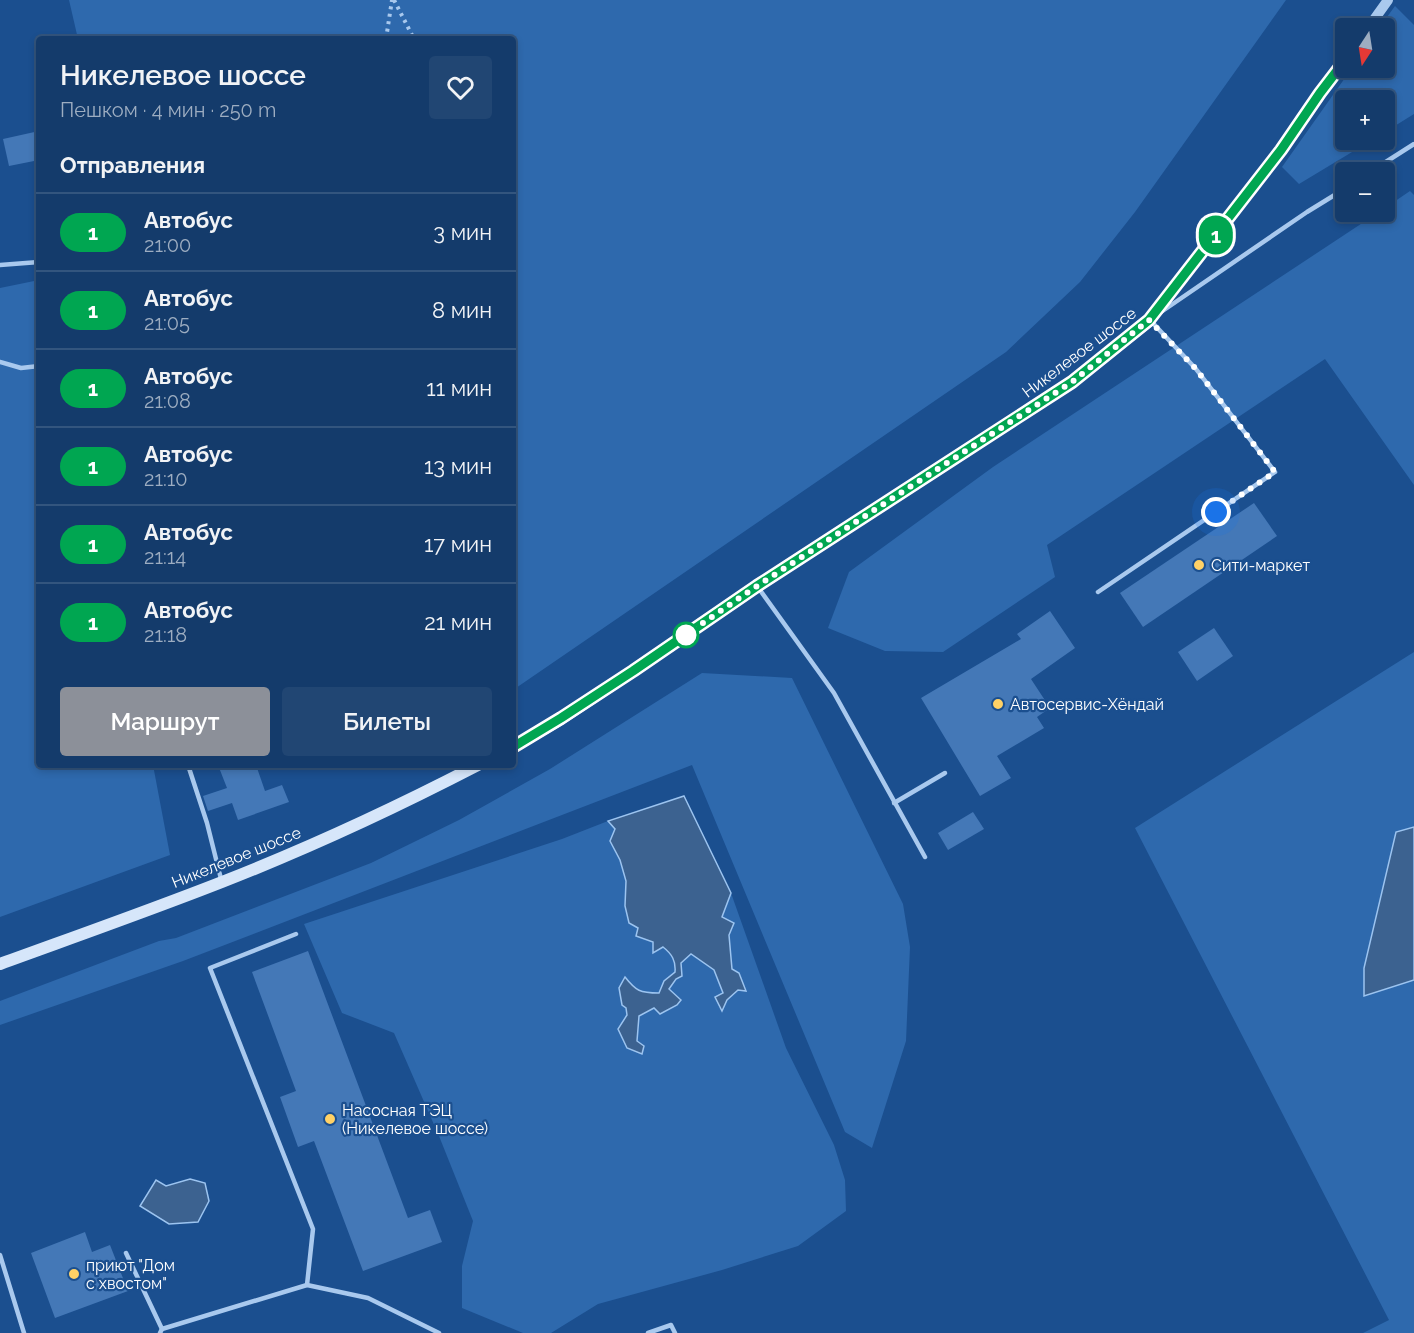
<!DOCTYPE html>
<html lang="ru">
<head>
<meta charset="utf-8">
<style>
	:root { --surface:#143b6b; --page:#214673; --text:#f1f3f6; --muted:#9dadc1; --line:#33557e; --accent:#8c9099 }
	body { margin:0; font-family:Raleway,sans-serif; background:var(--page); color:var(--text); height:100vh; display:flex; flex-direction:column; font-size:22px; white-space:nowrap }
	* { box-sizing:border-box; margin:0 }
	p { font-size:20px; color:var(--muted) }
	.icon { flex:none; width:33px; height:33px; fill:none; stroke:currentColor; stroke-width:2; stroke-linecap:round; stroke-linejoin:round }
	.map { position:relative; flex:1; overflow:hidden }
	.panel { position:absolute; left:36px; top:36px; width:480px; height:732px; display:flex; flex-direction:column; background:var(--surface); border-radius:6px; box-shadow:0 3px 9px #0003,0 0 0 2px var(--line) }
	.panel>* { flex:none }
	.badge { padding:0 12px; border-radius:20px; font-size:21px; line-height:39px }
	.needle { width:39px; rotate:192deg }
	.fabs { position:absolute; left:1335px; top:18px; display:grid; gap:12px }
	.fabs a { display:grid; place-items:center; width:60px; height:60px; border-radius:6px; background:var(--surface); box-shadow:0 3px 9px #0003,0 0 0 2px var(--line); font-size:30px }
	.you { position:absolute; width:30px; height:30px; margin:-15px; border:4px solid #fff; border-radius:50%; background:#1a73e8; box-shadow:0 0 0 9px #1a73e833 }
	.map>.badge { position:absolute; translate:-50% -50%; box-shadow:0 0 0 3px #fff }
	h2 { padding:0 24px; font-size:22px; line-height:54px }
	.round { display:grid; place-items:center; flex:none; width:63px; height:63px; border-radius:6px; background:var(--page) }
	.head { display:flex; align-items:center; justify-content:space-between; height:102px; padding:0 24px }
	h1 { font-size:28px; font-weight:600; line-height:45px }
	.cta { display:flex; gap:12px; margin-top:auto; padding:12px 24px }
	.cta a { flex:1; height:69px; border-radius:6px; background:var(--accent); color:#fff; font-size:24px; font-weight:600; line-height:69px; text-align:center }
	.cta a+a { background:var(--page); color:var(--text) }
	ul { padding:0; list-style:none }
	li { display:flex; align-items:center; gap:18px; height:78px; padding:0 24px; border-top:2px solid var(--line) }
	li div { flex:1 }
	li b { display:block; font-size:22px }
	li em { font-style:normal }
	li .badge { min-width:66px; font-weight:700; text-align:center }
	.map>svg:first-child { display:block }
	.green { fill:#2e69ad }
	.water { fill:#3c6290; stroke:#9cc4f0; stroke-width:1.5 }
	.building { fill:#4478b7 }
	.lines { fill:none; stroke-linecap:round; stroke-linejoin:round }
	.path { stroke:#a9c9ee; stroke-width:4; stroke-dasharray:3 4.5; stroke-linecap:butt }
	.service { stroke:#a9c9ee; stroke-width:4.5 }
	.tertiary { stroke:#a9c9ee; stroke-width:10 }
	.secondary { stroke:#d6e6fa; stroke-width:12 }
	.line-casing { stroke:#fff; stroke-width:14 }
	.line { stroke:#00a651; stroke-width:9 }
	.walk { stroke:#fff; stroke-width:6; stroke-dasharray:0 10.8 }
	.poi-dot { fill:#ffd166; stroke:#1b4f8f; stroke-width:2 }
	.stop-dot { fill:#fff; stroke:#00a651; stroke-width:3 }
	.labels { text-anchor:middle; stroke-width:4.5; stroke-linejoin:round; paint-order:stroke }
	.street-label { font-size:16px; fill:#fff; stroke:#1b4f8f }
	.poi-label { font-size:16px; fill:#fff; stroke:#1b4f8f; text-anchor:start }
</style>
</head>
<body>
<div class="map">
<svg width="1414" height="1333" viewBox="0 0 1414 1333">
	<rect width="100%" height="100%" fill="#1b4f8f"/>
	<g class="green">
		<polygon points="69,0 1286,0 1135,212 1080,282 1006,352 513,690 513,39 78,39"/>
		<polygon points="1395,6 1414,25 1414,114 1385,132 1384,100 1346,100 1346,140 1372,140 1299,184 1282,167 1352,68 1384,68 1384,28 1379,28"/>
		<polygon points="1410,191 1414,195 1414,485 1325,359 1047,545 1055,577 943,652 885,651 828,628 849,572 993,467 1379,212 1384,212 1385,208"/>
		<polygon points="39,280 39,765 153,765 170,855 0,917 0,288"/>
		<polygon points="1414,652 1414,1333 1363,1333 1389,1320 1135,828"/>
		<polygon points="702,673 792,678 903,904 910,947 906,1041 872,1148 845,1132 692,765 183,961 0,1025 0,1001 159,941 176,938 371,863 459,820 550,769"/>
		<path d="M608,821L615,829L610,841L620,860L626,881L625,906L638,928L636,936C655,943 677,947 675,972L664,981L659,993C638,993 638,991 624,978L628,1015L627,1048L642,1054L637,1041L639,1016L654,1007L681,999L669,989L676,979L681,963L692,954L714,970L723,993L722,1010L727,1000L738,990L732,969L729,935L722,917L731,893L786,1048L834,1145L845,1180L846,1211L798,1246L722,1270L598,1304L551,1333H523L462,1308V1266L473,1221L439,1136L394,1033L342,1013L304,924L562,839Z"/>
	</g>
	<g class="water">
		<path d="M684,796L731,893L722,917L734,923L729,935L732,969L739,973L746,991L738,990L727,1000L722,1011L715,997L723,993L714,970L691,954L681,963L682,976L676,979L669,989L681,1000L677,1005L660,1014L654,1008L639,1016L637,1041L644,1046L642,1054L627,1048L618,1029L627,1015L626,1008L622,1005L619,988L625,977C636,991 640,993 659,993L664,981L675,972C676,961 672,954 663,947L653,953V942L636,936L638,928L629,923L625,906L626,881L620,860L610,841L615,829L608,821Z"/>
		<polygon points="1414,827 1414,980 1364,996 1364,968 1396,832"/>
		<polygon points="190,1179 205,1183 209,1201 198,1222 169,1224 140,1206 156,1180 166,1186"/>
	</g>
	<g class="building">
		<polygon points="39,131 39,160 9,166 3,139"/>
		<polygon points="1254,503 1277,536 1143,627 1120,593"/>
		<polygon points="1050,611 1075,648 1031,679 1050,708 1037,717 1044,728 997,756 1011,778 980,796 921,698 1021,639 1017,634"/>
		<polygon points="1214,628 1233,656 1197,681 1178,652"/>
		<polygon points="218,765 256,765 265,791 282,785 289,802 238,820 232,803 208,811 203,796 227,788"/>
		<polygon points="973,812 984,829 948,850 938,833"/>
		<polygon points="308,951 408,1218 430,1210 442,1242 363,1271 314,1141 298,1147 280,1097 296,1091 252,972"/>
		<polygon points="85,1232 92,1252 110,1245 128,1291 55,1318 31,1253"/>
	</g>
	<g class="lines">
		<g class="path">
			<polyline points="394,0 414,39"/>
			<polyline points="386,39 392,0"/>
		</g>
		<g class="service">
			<polyline points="1370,172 1414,144"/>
			<polyline points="0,265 39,262"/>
			<polyline points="1161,312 1307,212 1346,188"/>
			<polyline points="0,362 21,368 39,366"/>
			<polyline points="757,586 834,693 925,857"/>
			<polyline points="1098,592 1275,472 1196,369 1150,320"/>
			<polyline points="188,765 207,823 221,879"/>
			<polyline points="894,803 945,773"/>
			<polyline points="296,934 210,968 313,1229 307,1285"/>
			<polyline points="126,1253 162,1329"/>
			<polyline points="0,1255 24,1333"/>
			<polyline points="160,1333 162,1329 307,1285 368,1298 439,1333"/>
			<polyline points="648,1333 671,1325 675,1333"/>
		</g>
		<g class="tertiary">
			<polyline points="1368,28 1388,0"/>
			<polyline points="1150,320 1281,150 1320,93 1346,59"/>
		</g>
		<g class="secondary">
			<polyline points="513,747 561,719 633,671 757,586 1072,382 1150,320"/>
			<path d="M0,964C74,937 148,911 222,882C309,848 395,808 478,765"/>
		</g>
	</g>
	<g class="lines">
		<g class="line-casing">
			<polyline id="line" points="513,747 561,718 633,671 757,586 1072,382 1149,320 1281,150 1320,93 1346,59"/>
		</g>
		<use href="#line" class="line"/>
		<polyline class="walk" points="686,635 681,638 757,586 1072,382 1149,320 1196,369 1275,472 1216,512"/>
	</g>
	<g class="poi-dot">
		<circle cx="1199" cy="565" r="6"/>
		<circle cx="998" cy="704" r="6"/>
		<circle cx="330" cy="1119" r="6"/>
		<circle cx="74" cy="1274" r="6"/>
	</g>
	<circle class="stop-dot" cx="686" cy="635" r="12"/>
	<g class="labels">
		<g class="street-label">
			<text transform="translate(1079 352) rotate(-37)" y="6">Никелевое шоссе</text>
			<text transform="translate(236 857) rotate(-22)" y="6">Никелевое шоссе</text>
		</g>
		<g class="poi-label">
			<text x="1211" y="571">Сити-маркет</text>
			<text x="1010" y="710">Автосервис-Хёндай</text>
			<text x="342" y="1116">Насосная ТЭЦ<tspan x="342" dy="18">(Никелевое шоссе)</tspan></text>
			<text x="86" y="1271">приют "Дом<tspan x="86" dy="18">с хвостом"</tspan></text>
		</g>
	</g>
</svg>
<div class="fabs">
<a><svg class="needle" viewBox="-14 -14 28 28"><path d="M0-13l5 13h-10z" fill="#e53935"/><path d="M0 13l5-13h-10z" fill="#9dadc1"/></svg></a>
<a>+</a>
<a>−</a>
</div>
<div class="you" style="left:1216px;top:512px"></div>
<b class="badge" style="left:1216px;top:235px;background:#00a651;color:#fff">1</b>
<section class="panel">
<div class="head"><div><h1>Никелевое шоссе</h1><p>Пешком · 4 мин · 250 m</p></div><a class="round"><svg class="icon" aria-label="heart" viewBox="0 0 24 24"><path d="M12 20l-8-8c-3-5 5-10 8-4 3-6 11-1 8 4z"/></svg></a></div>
<h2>Отправления</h2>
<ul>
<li><span class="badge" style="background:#00a651;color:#fff">1</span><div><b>Автобус</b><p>21:00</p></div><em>3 мин</em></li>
<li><span class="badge" style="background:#00a651;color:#fff">1</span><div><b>Автобус</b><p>21:05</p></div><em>8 мин</em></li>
<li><span class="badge" style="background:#00a651;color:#fff">1</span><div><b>Автобус</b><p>21:08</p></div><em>11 мин</em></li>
<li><span class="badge" style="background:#00a651;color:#fff">1</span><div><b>Автобус</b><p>21:10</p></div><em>13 мин</em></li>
<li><span class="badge" style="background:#00a651;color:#fff">1</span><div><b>Автобус</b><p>21:14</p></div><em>17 мин</em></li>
<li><span class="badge" style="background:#00a651;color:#fff">1</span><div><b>Автобус</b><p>21:18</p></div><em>21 мин</em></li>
</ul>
<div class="cta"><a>Маршрут</a><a>Билеты</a></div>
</section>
</div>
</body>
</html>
